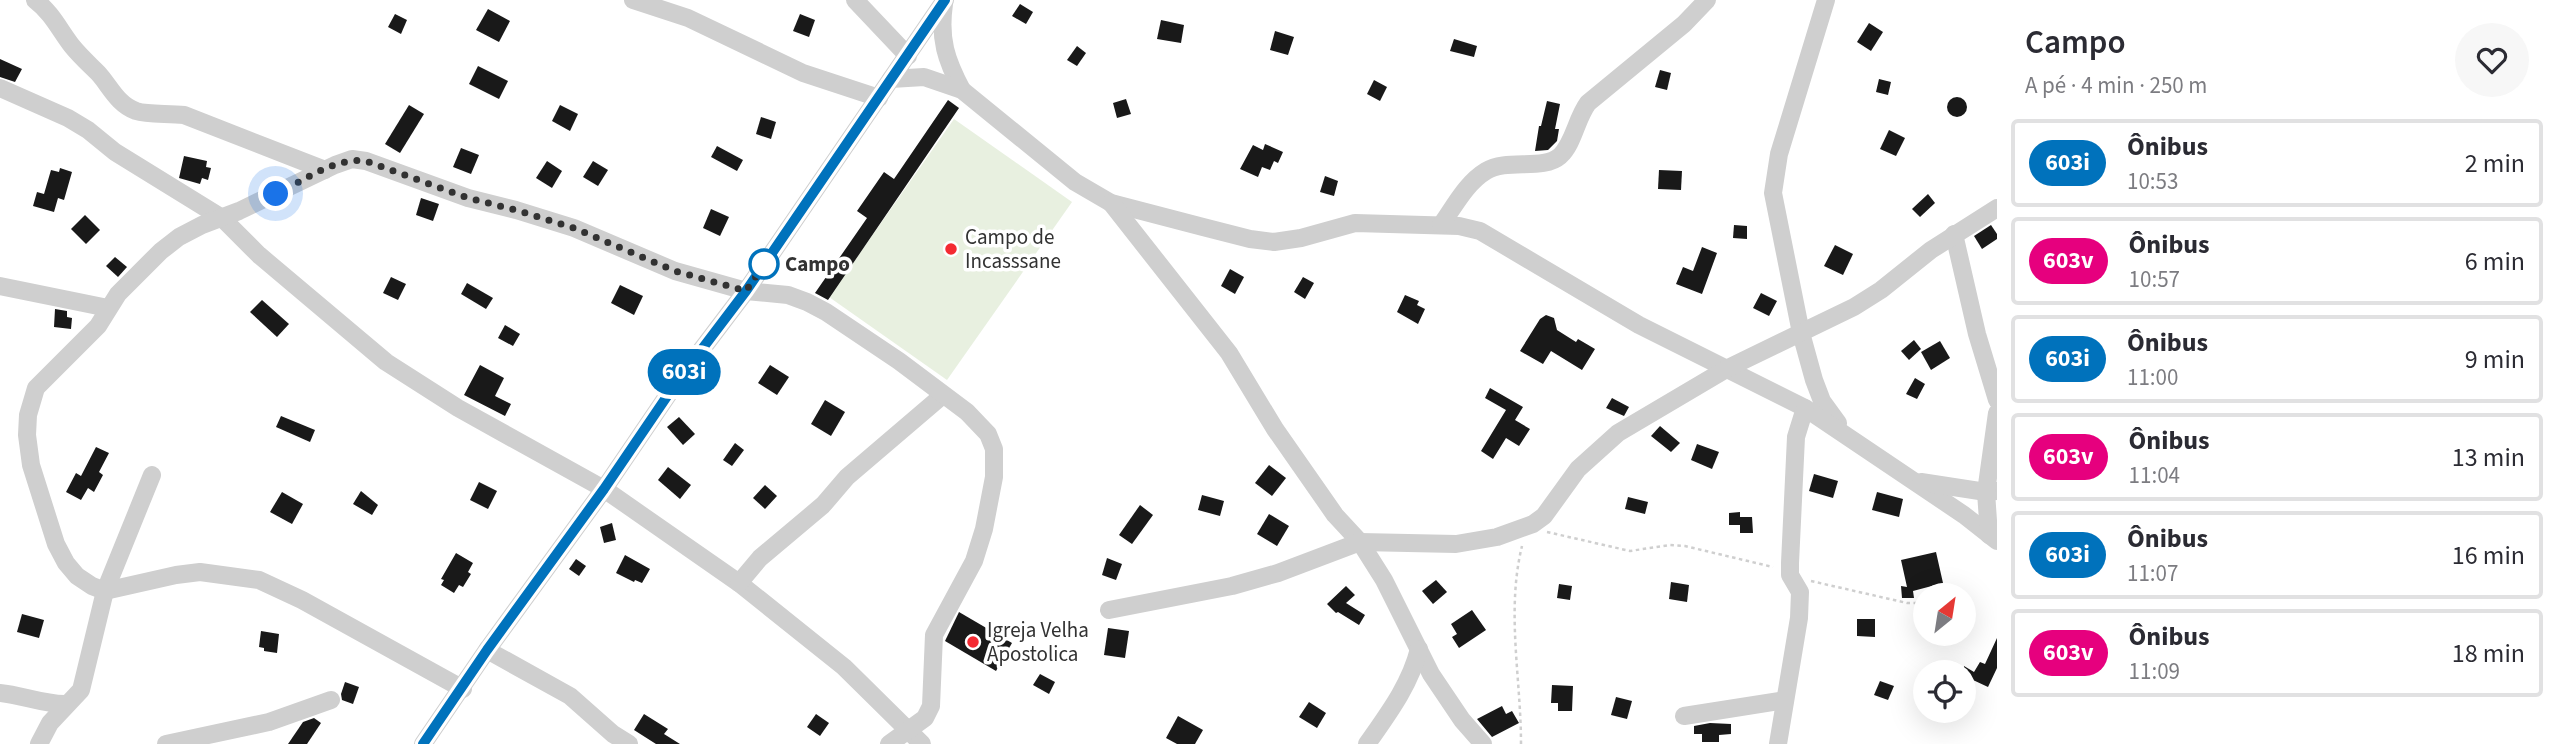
<!DOCTYPE html>
<html lang="pt">
<head>
<meta charset="utf-8">
<style>
	:root { --surface:#fff; --page:#f7f7f7; --text:#2b2b33; --muted:#7c7c81; --line:#e1e1e2 }
	body { margin:0; font-family:"Source Sans 3",sans-serif; background:var(--page); color:var(--text); height:100vh; display:flex; flex-direction:column; font-size:26px; white-space:nowrap }
	* { box-sizing:border-box; margin:0 }
	p { font-size:23px; color:var(--muted) }
	.icon { flex:none; width:38px; height:38px; fill:none; stroke:currentColor; stroke-width:2; stroke-linecap:round; stroke-linejoin:round }
	.map { position:relative; flex:1; overflow:hidden }
	.panel { display:flex; flex-direction:column; background:var(--surface); width:560px }
	.panel>* { flex:none }
	.badge { padding:0 14px; border-radius:23px; font-size:24px; line-height:46px }
	.needle { width:46px; rotate:30deg }
	.buttons { position:absolute; left:1913px; top:583px; display:grid; gap:14px }
	.buttons a { display:grid; place-items:center; width:63px; height:63px; border-radius:50%; background:var(--surface); box-shadow:0 7px 28px #0002; font-size:35px }
	.you { position:absolute; width:35px; height:35px; margin:-18px; border:5px solid #fff; border-radius:50%; background:#1a73e8; box-shadow:0 0 0 10px #1a73e833 }
	.map>.badge { position:absolute; translate:-50% -50%; box-shadow:0 0 0 4px #fff }
	.round { display:grid; place-items:center; flex:none; width:74px; height:74px; border-radius:37px; background:var(--page) }
	.summary { display:flex; align-items:center; justify-content:space-between; height:119px; padding:0 28px }
	h1 { font-size:33px; font-weight:600; line-height:52px }
	ul { padding:0; list-style:none }
	li { display:flex; align-items:center; gap:21px; height:88px; margin:0 14px 10px; padding:0 14px; border:4px solid var(--line); border-radius:7px }
	li div { flex:1 }
	li b { display:block; font-size:26px }
	li em { font-style:normal }
	li .badge { min-width:77px; font-weight:700; text-align:center }
	main { display:flex; flex:1; min-height:0 }
	.map>svg:first-child { display:block }
	.green { fill:#e8f0e0 }
	.building { fill:#191919 }
	.lines { fill:none; stroke-linecap:round; stroke-linejoin:round }
	.path { stroke:#cfcfcf; stroke-width:2.5; stroke-dasharray:3.5 3.5; stroke-linecap:butt }
	.minor { stroke:#cfcfcf; stroke-width:18 }
	.line-casing { stroke:#fff; stroke-width:16 }
	.line { stroke:#0072bc; stroke-width:10 }
	.walk { stroke:#323232; stroke-width:7; stroke-dasharray:0 12.6 }
	.poi-dot { fill:#f42a32; stroke:#fff; stroke-width:2.5 }
	.stop-dot { fill:#fff; stroke:#0072bc; stroke-width:3.5 }
	.labels { text-anchor:middle; stroke-width:7; stroke-linejoin:round; paint-order:stroke }
	.poi-label { font-size:21px; fill:#323232; stroke:#fff; text-anchor:start }
	.stop-label { font-size:21px; font-weight:bold; fill:#323232; stroke:#fff; text-anchor:start }
</style>
</head>
<body>
<main>
<div class="map">
<svg width="1997" height="744" viewBox="0 0 1997 744">
	<rect width="100%" height="100%" fill="#fff"/>
	<polygon class="green" points="954,119 1072,202 947,380 829,297"/>
	<g class="building">
		<polygon points="1020,4 1033,12 1026,24 1012,16"/>
		<polygon points="488,9 510,21 499,42 476,30"/>
		<polygon points="395,14 407,20 401,34 388,27"/>
		<polygon points="800,14 815,20 809,37 793,31"/>
		<polygon points="1161,20 1184,25 1181,43 1157,39"/>
		<polygon points="1869,23 1883,32 1871,51 1857,42"/>
		<polygon points="1275,31 1294,37 1288,55 1270,50"/>
		<polygon points="1454,39 1477,46 1474,57 1450,51"/>
		<polygon points="1077,46 1086,53 1077,66 1067,60"/>
		<polygon points="0,59 22,69 15,82 0,77"/>
		<polygon points="478,66 508,81 499,99 469,84"/>
		<polygon points="1660,70 1671,73 1667,90 1655,87"/>
		<polygon points="1879,79 1891,82 1888,95 1876,92"/>
		<polygon points="1374,80 1387,87 1380,101 1367,94"/>
		<circle cx="1957" cy="107" r="10"/>
		<polygon points="1126,99 1131,114 1117,118 1113,103"/>
		<polygon points="948,100 959,108 828,300 815,293 867,218 857,211 884,172 894,179"/>
		<polygon points="1547,101 1560,104 1555,129 1559,129 1557,141 1548,150 1535,151 1539,126 1541,126"/>
		<polygon points="409,105 424,114 400,153 385,144"/>
		<polygon points="560,105 578,114 570,131 552,121"/>
		<polygon points="761,117 776,122 771,139 756,134"/>
		<polygon points="1889,130 1905,138 1896,156 1880,149"/>
		<polygon points="1265,144 1283,152 1278,163 1274,161 1270,170 1262,167 1258,177 1240,169 1253,145 1263,150"/>
		<polygon points="717,146 743,160 737,171 711,157"/>
		<polygon points="461,148 479,155 471,174 453,167"/>
		<polygon points="184,156 207,161 206,167 211,168 208,180 202,178 200,184 179,178"/>
		<polygon points="547,161 562,171 552,188 536,178"/>
		<polygon points="593,161 608,170 598,186 583,177"/>
		<polygon points="60,168 72,172 64,200 58,198 54,212 33,206 37,192 44,194 51,170 59,172"/>
		<polygon points="1659,170 1682,171 1681,190 1658,189"/>
		<polygon points="1325,176 1338,181 1334,196 1320,192"/>
		<polygon points="1928,194 1935,203 1920,217 1912,209"/>
		<polygon points="421,198 439,204 433,221 416,215"/>
		<polygon points="711,209 729,217 720,236 703,228"/>
		<polygon points="85,215 100,230 86,244 71,229"/>
		<polygon points="1734,225 1747,226 1747,239 1733,238"/>
		<polygon points="1991,225 1997,234 1997,239 1982,249 1974,236"/>
		<polygon points="1835,245 1853,254 1843,275 1824,266"/>
		<polygon points="1702,247 1717,253 1702,294 1676,284 1683,267 1693,271"/>
		<polygon points="115,257 127,267 118,277 106,266"/>
		<polygon points="1230,269 1244,277 1235,294 1221,286"/>
		<polygon points="391,277 406,284 398,300 383,293"/>
		<polygon points="1303,277 1314,283 1305,299 1294,292"/>
		<polygon points="467,283 493,298 486,309 461,294"/>
		<polygon points="620,285 643,296 634,315 611,303"/>
		<polygon points="1761,293 1777,301 1769,316 1753,308"/>
		<polygon points="1405,295 1419,301 1417,305 1425,309 1418,324 1397,312"/>
		<polygon points="262,300 289,324 277,337 250,312"/>
		<polygon points="55,309 67,311 67,317 72,318 71,329 54,327"/>
		<polygon points="1546,315 1554,318 1557,330 1576,342 1578,339 1595,349 1582,370 1551,351 1543,364 1520,351 1540,319"/>
		<polygon points="505,325 520,334 513,346 498,338"/>
		<polygon points="1914,340 1921,349 1909,360 1901,351"/>
		<polygon points="1940,341 1950,358 1931,370 1921,352"/>
		<polygon points="480,365 504,378 495,396 511,404 505,416 464,395"/>
		<polygon points="770,365 789,377 777,395 758,383"/>
		<polygon points="1915,378 1925,384 1917,399 1906,394"/>
		<polygon points="1490,388 1523,407 1515,420 1530,429 1519,446 1506,438 1493,459 1481,451 1506,410 1485,398"/>
		<polygon points="1612,398 1629,407 1624,416 1606,408"/>
		<polygon points="825,400 845,412 831,436 811,424"/>
		<polygon points="281,416 315,430 310,442 276,427"/>
		<polygon points="679,417 695,434 683,445 667,427"/>
		<polygon points="1660,426 1680,443 1671,452 1651,436"/>
		<polygon points="735,443 744,450 732,466 723,460"/>
		<polygon points="1697,444 1719,452 1712,469 1691,460"/>
		<polygon points="96,447 109,453 99,472 103,475 94,492 88,488 81,500 66,492 76,473 81,476"/>
		<polygon points="1269,465 1286,478 1272,496 1255,483"/>
		<polygon points="668,467 691,485 680,499 658,480"/>
		<polygon points="1814,474 1838,481 1833,498 1809,491"/>
		<polygon points="479,482 497,491 488,509 470,500"/>
		<polygon points="765,485 777,496 765,509 753,498"/>
		<polygon points="361,491 378,505 372,515 353,504"/>
		<polygon points="282,492 303,504 292,524 270,512"/>
		<polygon points="1877,492 1903,499 1899,517 1872,510"/>
		<polygon points="1202,495 1224,501 1220,516 1198,510"/>
		<polygon points="1628,497 1648,502 1645,514 1625,509"/>
		<polygon points="1140,505 1153,515 1132,544 1119,535"/>
		<polygon points="1740,512 1740,517 1752,517 1753,533 1740,533 1740,525 1729,525 1729,513"/>
		<polygon points="1269,514 1289,526 1277,546 1257,534"/>
		<polygon points="612,523 616,540 604,543 600,527"/>
		<polygon points="1936,552 1943,583 1913,591 1914,598 1902,598 1901,586 1907,587 1901,560"/>
		<polygon points="456,553 473,563 468,572 471,574 463,587 459,585 454,593 441,585 444,580 441,579"/>
		<polygon points="625,555 650,569 642,583 635,580 634,582 616,573"/>
		<polygon points="1107,558 1122,564 1116,580 1102,575"/>
		<polygon points="576,559 586,566 579,576 569,569"/>
		<polygon points="1436,580 1447,592 1433,604 1422,591"/>
		<polygon points="1671,582 1689,585 1687,602 1669,599"/>
		<polygon points="1559,584 1572,586 1570,600 1557,598"/>
		<polygon points="1346,586 1355,595 1346,603 1365,615 1359,625 1338,612 1336,613 1327,604"/>
		<polygon points="1472,610 1486,630 1459,648 1452,637 1457,634 1451,624"/>
		<polygon points="959,612 1012,643 996,671 945,641"/>
		<polygon points="22,614 44,620 39,638 17,632"/>
		<polygon points="1857,619 1875,619 1875,637 1857,636"/>
		<polygon points="1108,628 1129,631 1125,658 1104,655"/>
		<polygon points="261,631 279,634 277,653 264,651 264,648 259,647"/>
		<polygon points="1997,638 1997,668 1988,687 1973,680 1964,696 1964,666 1974,672 1980,662 1985,664"/>
		<polygon points="1040,674 1055,682 1049,694 1033,685"/>
		<polygon points="1880,681 1894,686 1888,700 1874,695"/>
		<polygon points="345,682 359,687 353,704 342,700 341,694"/>
		<polygon points="1552,685 1573,686 1572,711 1558,711 1558,703 1551,703"/>
		<polygon points="1616,697 1632,701 1627,719 1611,715"/>
		<polygon points="1309,702 1326,713 1317,728 1299,717"/>
		<polygon points="1502,706 1506,714 1512,711 1519,723 1492,737 1477,719"/>
		<polygon points="644,714 668,729 664,734 680,744 656,744 634,730"/>
		<polygon points="816,714 829,723 820,736 807,727"/>
		<polygon points="1178,716 1203,730 1195,744 1177,744 1166,738"/>
		<polygon points="314,718 321,723 307,744 288,744 303,722"/>
		<polygon points="1710,723 1731,724 1731,734 1719,735 1719,742 1702,742 1702,734 1694,734 1694,726"/>
	</g>
	<g class="lines">
		<g class="path">
			<polyline points="1547,532 1630,551 1670,545 1685,546 1773,567"/>
			<polyline points="1811,581 1907,603 1924,603"/>
			<path d="M1521,744C1521,678 1506,611 1522,546"/>
		</g>
		<g class="minor">
			<path d="M35,0C52,13 59,29 72,46C80,56 89,64 98,73C110,86 117,104 136,111C148,115 169,113 184,115L325,170"/>
			<polyline points="633,0 688,18 803,73 879,98"/>
			<polyline points="855,0 908,56"/>
			<polyline points="1826,0 1779,154 1773,193 1801,333 1814,380 1822,401 1838,423"/>
			<path d="M944,4C939,39 946,60 962,90"/>
			<polyline points="891,79 924,77 962,90 1075,182 1111,203 1203,227 1250,239 1274,242 1301,238 1355,223 1459,226 1480,231 1639,325 1805,408 1964,515 1997,541"/>
			<polyline points="0,88 68,118 88,130 115,152 222,218 259,255 386,362 458,408 604,489 739,583 844,667 922,744"/>
			<polyline points="1111,203 1229,353 1275,429 1335,515 1360,542 1384,580 1431,674 1462,720 1483,744"/>
			<path d="M1441,225C1454,207 1466,183 1486,171C1507,158 1543,171 1560,156C1574,143 1576,119 1588,103L1684,24L1707,0"/>
			<polyline points="1954,234 1977,334 1997,400"/>
			<polyline points="0,286 108,308"/>
			<polyline points="1921,482 1986,492 1997,491"/>
			<polyline points="1989,535 1986,492 1997,413"/>
			<polyline points="739,583 760,558 823,505 847,477 943,395"/>
			<polyline points="1109,610 1232,586 1278,573 1360,542 1456,544 1497,537 1533,524 1544,516 1578,469 1618,433 1728,368 1854,307 1881,290 1931,250 1997,208"/>
			<polyline points="487,650 570,696 613,734 629,744"/>
			<polyline points="463,689 302,600 259,580 200,572 176,575 105,591 92,586 77,576 66,563 56,544 31,465 27,435 28,415 36,388 98,326 118,294 161,251 179,237 202,225 239,211 335,165 352,159 366,161 468,198 516,210 574,228 675,271 746,291 788,295 807,302 826,312 899,361 967,412 988,434 994,449 994,477 984,529 974,561 934,635 931,706 925,718 889,744"/>
			<path d="M0,693C22,695 45,705 67,704"/>
			<polyline points="1684,716 1785,700"/>
			<polyline points="39,744 50,723 81,690 105,591 152,475"/>
			<polyline points="166,744 269,722 331,700"/>
			<polyline points="423,744 487,650 604,489 674,386 746,291 945,0"/>
			<path d="M1367,744C1388,714 1410,685 1419,649"/>
			<polyline points="1778,744 1799,618 1800,592 1790,575 1790,563 1796,437 1805,408"/>
		</g>
	</g>
	<g class="lines">
		<g class="line-casing">
			<polyline id="line" points="423,744 487,650 604,489 674,386 746,291 945,0"/>
		</g>
		<use href="#line" class="line"/>
		<path class="walk" d="M276,194C303,181 335,157 366,161L468,198L516,210L574,228L675,271L746,291L767,260L764,264"/>
	</g>
	<g class="poi-dot">
		<circle cx="951" cy="249" r="7"/>
		<circle cx="973" cy="642" r="7"/>
	</g>
	<circle class="stop-dot" cx="764" cy="264" r="14"/>
	<g class="labels">
		<g class="poi-label">
			<text x="965" y="244">Campo de<tspan x="965" dy="24">Incasssane</tspan></text>
			<text x="987" y="637">Igreja Velha<tspan x="987" dy="24">Apostolica</tspan></text>
		</g>
		<g class="stop-label">
			<text x="785" y="271">Campo</text>
		</g>
	</g>
</svg>
<div class="buttons">
<a><svg class="needle" viewBox="-14 -14 28 28"><path d="M0-13l5 13h-10z" fill="#e53935"/><path d="M0 13l5-13h-10z" fill="#7c7c81"/></svg></a>
<a><svg class="icon" aria-label="locate" viewBox="0 0 24 24"><circle cx="12" cy="12" r="6"/><path d="M12 2v4M12 18v4M2 12h4M18 12h4"/></svg></a>
</div>
<div class="you" style="left:276px;top:194px"></div>
<b class="badge" style="left:684px;top:372px;background:#0072bc;color:#fff">603i</b>
</div>
<section class="panel">
<div class="summary"><div><h1>Campo</h1><p>A pé · 4 min · 250 m</p></div><a class="round"><svg class="icon" aria-label="heart" viewBox="0 0 24 24"><path d="M12 20l-8-8c-3-5 5-10 8-4 3-6 11-1 8 4z"/></svg></a></div>
<ul>
<li><span class="badge" style="background:#0072bc;color:#fff">603i</span><div><b>Ônibus</b><p>10:53</p></div><em>2 min</em></li>
<li><span class="badge" style="background:#e6007e;color:#fff">603v</span><div><b>Ônibus</b><p>10:57</p></div><em>6 min</em></li>
<li><span class="badge" style="background:#0072bc;color:#fff">603i</span><div><b>Ônibus</b><p>11:00</p></div><em>9 min</em></li>
<li><span class="badge" style="background:#e6007e;color:#fff">603v</span><div><b>Ônibus</b><p>11:04</p></div><em>13 min</em></li>
<li><span class="badge" style="background:#0072bc;color:#fff">603i</span><div><b>Ônibus</b><p>11:07</p></div><em>16 min</em></li>
<li><span class="badge" style="background:#e6007e;color:#fff">603v</span><div><b>Ônibus</b><p>11:09</p></div><em>18 min</em></li>
</ul>
</section>
</main>
</body>
</html>
